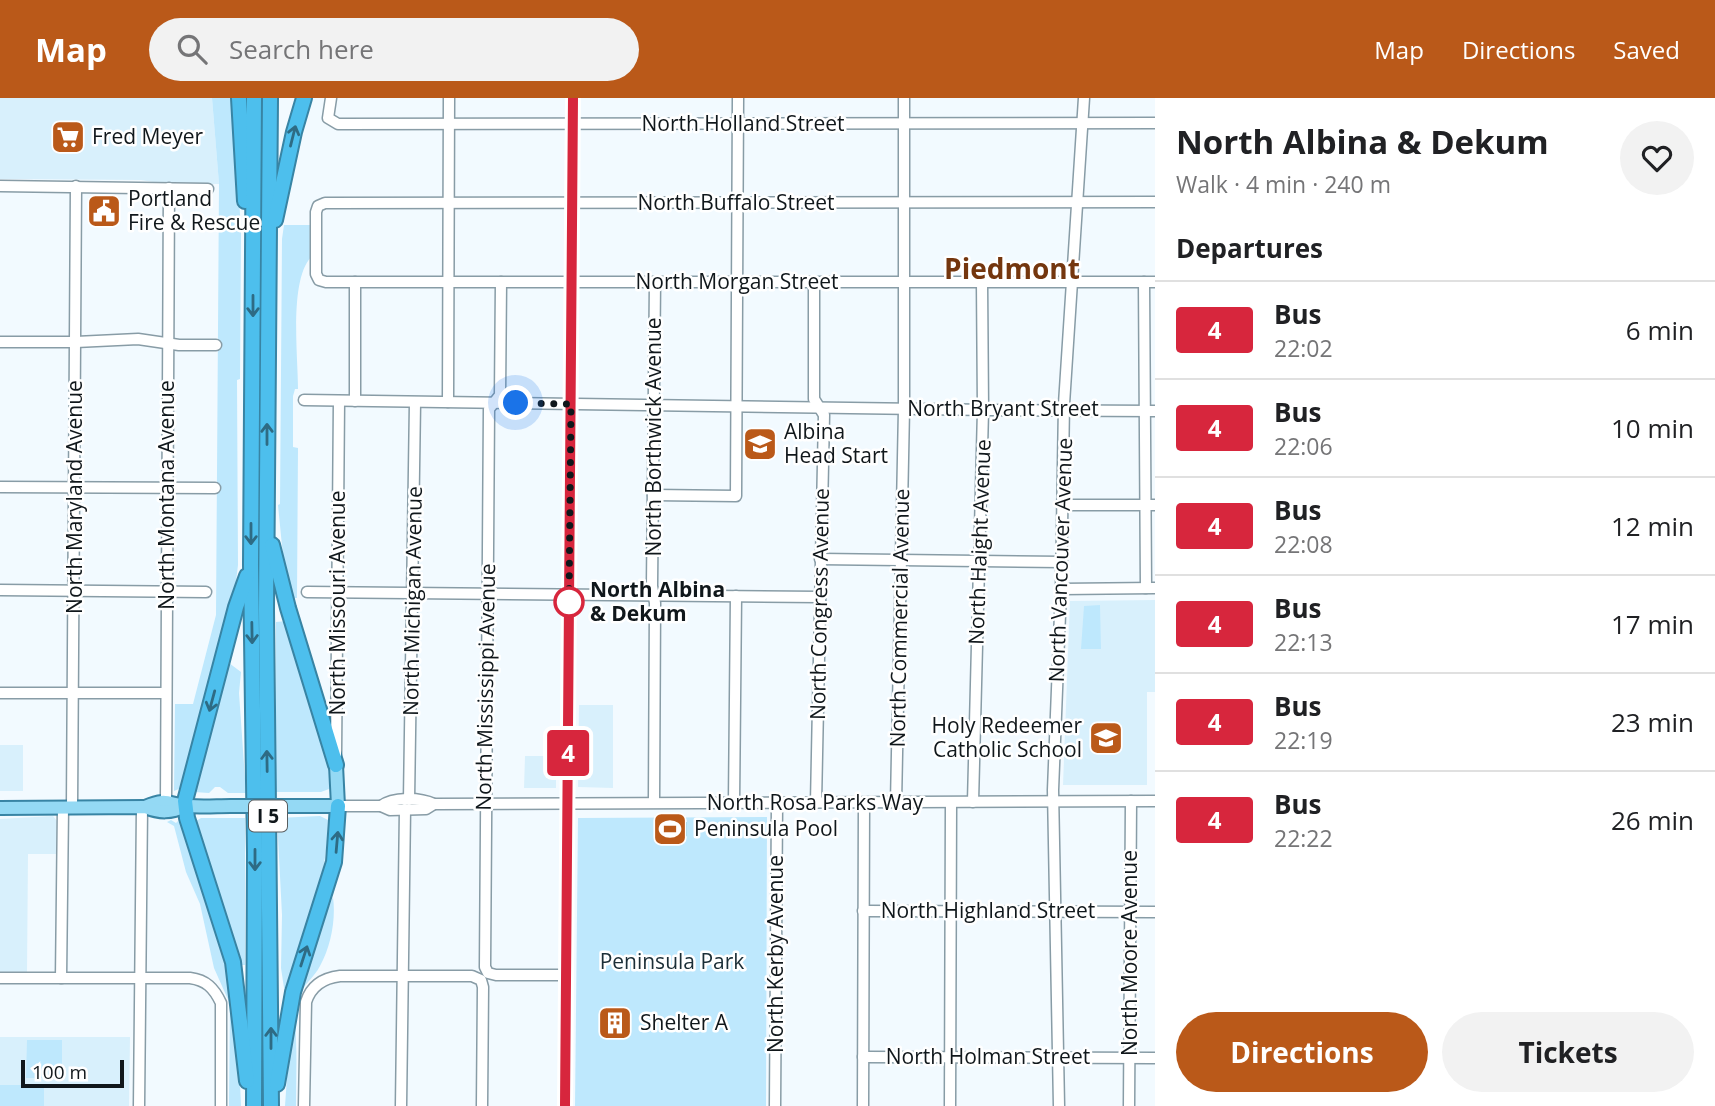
<!DOCTYPE html>
<html lang="en">
<head>
<meta charset="utf-8">
<style>
	:root { --surface:#fff; --page:#f2f2f2; --text:#202124; --muted:#757577; --line:#e0e0e0; --accent:#ba5919 }
	body { margin:0; font-family:"Open Sans",sans-serif; background:var(--page); color:var(--text); height:100vh; display:flex; flex-direction:column; font-size:26px; white-space:nowrap }
	* { box-sizing:border-box; margin:0 }
	p { font-size:23px; color:var(--muted) }
	.icon { flex:none; width:38px; height:38px; fill:none; stroke:currentColor; stroke-width:2; stroke-linecap:round; stroke-linejoin:round }
	.map { position:relative; flex:1; overflow:hidden }
	.details { display:flex; flex-direction:column; background:var(--surface); width:560px }
	.details>* { flex:none }
	.badge { padding:0 14px; border-radius:5px; font-size:24px; line-height:46px }
	.scale { position:absolute; left:21px; bottom:18px; width:103px; box-sizing:border-box; padding-left:7px; border:4px solid #10171b; border-top:0; font-size:19px; line-height:24px; white-space:nowrap; color:#10171b; -webkit-text-stroke:5px #fff; paint-order:stroke }
	.you { position:absolute; width:35px; height:35px; margin:-18px; border:5px solid #fff; border-radius:50%; background:#1a73e8; box-shadow:0 0 0 10px #1a73e833 }
	.map>.badge { position:absolute; translate:-50% -50%; box-shadow:0 0 0 4px #fff }
	h2 { padding:0 21px; font-size:26px; line-height:63px }
	.round { display:grid; place-items:center; flex:none; width:74px; height:74px; border-radius:37px; background:var(--page) }
	.overview { display:flex; align-items:center; justify-content:space-between; height:119px; padding:0 21px }
	h1 { font-size:33px; font-weight:700; line-height:52px }
	.primary-button { display:flex; gap:14px; margin-top:auto; padding:14px 21px }
	.primary-button a { flex:1; height:80px; border-radius:42px; background:var(--accent); color:#fff; font-size:28px; font-weight:700; line-height:80px; text-align:center }
	.primary-button a+a { background:var(--page); color:var(--text) }
	ul { padding:0; list-style:none }
	li { display:flex; align-items:center; gap:21px; height:98px; padding:0 21px; border-top:2px solid var(--line) }
	li div { flex:1 }
	li b { display:block; font-size:26px }
	li em { font-style:normal }
	li .badge { min-width:77px; font-weight:700; text-align:center }
	header { display:flex; align-items:center; gap:42px; box-sizing:border-box; height:98px; padding:0 35px; background:var(--accent); color:#fff }
	header strong { font-size:33px }
	nav { display:flex; gap:38px; margin-inline-start:auto; font-size:24px }
	.search { width:490px; height:63px; background:var(--page); display:flex; align-items:center; gap:18px; box-sizing:border-box; padding:0 24px; border-radius:38px; color:var(--muted); font-size:26px }
	main { display:flex; flex:1; min-height:0 }
	.map>svg:first-child { display:block }
	.built { fill:#d8f0fc }
	.green { fill:#bee8fd }
	.water { fill:#34a8d4 }
	.lines { fill:none; stroke-linecap:round; stroke-linejoin:round }
	.minor-casing { stroke:#889ca6; stroke-width:13 }
	.major-casing { stroke:#3884a4; stroke-width:16 }
	.highway-casing { stroke:#3884a4; stroke-width:18 }
	.minor { stroke:#fff; stroke-width:10 }
	.major { stroke:#94d9f4; stroke-width:12 }
	.highway { stroke:#4dbfed; stroke-width:14 }
	.major-bridge-casing { stroke:#3884a4; stroke-width:16; stroke-linecap:butt }
	.major-bridge { stroke:#94d9f4; stroke-width:12 }
	.oneway { stroke:#2e6b84 }
	.line-casing { stroke:#fff; stroke-width:16 }
	.line { stroke:#d7263d; stroke-width:10 }
	.walk { stroke:#10171b; stroke-width:7; stroke-dasharray:0 12.6 }
	.stop-dot { fill:#fff; stroke:#d7263d; stroke-width:3.5 }
	.labels { text-anchor:middle; stroke-width:5; stroke-linejoin:round; paint-order:stroke }
	.shield { fill:#fff; stroke:#585d5f; stroke-width:2 }
	.shield-label { font-size:19px; font-weight:bold; fill:#10171b }
	.street-label { font-size:21px; fill:#10171b; stroke:#fff }
	.poi-label { font-size:21px; fill:#10171b; stroke:#fff; text-anchor:start }
	.stop-label { font-size:21px; font-weight:bold; fill:#10171b; stroke:#fff; text-anchor:start }
	.park-label { font-size:21px; fill:#1b2e37; stroke:#fff }
	.district-label { font-size:28px; font-weight:bold; fill:#74360e; stroke:#fff }
</style>
</head>
<body>
<header>
<strong>Map</strong>
<div class="search"><svg class="icon" aria-label="search" viewBox="0 0 24 24"><circle cx="10" cy="10" r="6"/><path d="M15 15l6 6"/></svg>Search here</div>
<nav><a>Map</a><a>Directions</a><a>Saved</a></nav>
</header>
<main>
<div class="map">
<svg width="1155" height="1008" viewBox="0 0 1155 1008">
	<rect width="100%" height="100%" fill="#f2faff"/>
	<g class="built">
		<polygon points="0,0 212,0 219,86 165,86 141,82 0,81"/>
		<polygon points="1155,502 1155,594 1147,594 1147,687 1063,687 1070,503"/>
		<polygon points="579,607 613,607 613,690 578,689"/>
		<rect x="0" y="647" width="23" height="46"/>
		<polygon points="525,658 556,658 556,690 524,690"/>
		<polygon points="53,718 57,723 57,756 28,756 27,875 0,876 0,721"/>
		<polygon points="0,939 130,939 129,1008 0,1008"/>
	</g>
	<g class="green">
		<polygon points="212,0 233,0 241,133 240,281 237,282 238,467 235,492 184,685 181,690 174,693 175,606 193,606 216,517 219,86"/>
		<path d="M284,127H310L311,159C289,183 298,258 298,291H295L293,298V349L298,350L297,500H291L283,458L278,407L280,406L282,141Z"/>
		<polygon points="1100,507 1101,551 1081,551 1084,508"/>
		<polygon points="287,523 329,665 329,691 321,694 276,694 276,524"/>
		<polygon points="229,565 241,574 239,595 246,695 228,695 220,689 215,689 209,695 194,694"/>
		<path d="M320,718L328,722C328,780 305,836 289,891L284,890L281,870L282,817L277,720Z"/>
		<polygon points="767,719 766,1008 575,1008 578,720"/>
		<polygon points="201,720 245,720 245,867 239,867 229,823 196,728 196,723"/>
		<polygon points="171,722 176,725 178,723 184,729 230,872 237,913 241,1008 229,1008 230,906 214,870 200,806 186,774 174,728 167,724"/>
		<path d="M333,799C336,821 331,848 320,868C314,880 303,886 299,899C294,913 296,928 296,942C297,964 296,986 296,1008H285L291,921L316,840Z"/>
		<polygon points="27,942 62,942 62,980 26,980"/>
		<rect x="0" y="987" width="44" height="21"/>
	</g>
	<polygon class="water" points="654,724 687,724 687,738 683,740 654,740"/>
	<g class="lines">
		<g class="minor-casing">
			<g id="minor">
				<polyline points="331,0 328,20 338,26 1155,25"/>
				<polyline points="0,88 208,91"/>
				<polyline points="1155,104 325,105 318,108 316,114 316,176 319,182 326,184 1155,184"/>
				<polyline points="501,184 500,297 489,311 485,869 488,875 496,877 566,877"/>
				<polyline points="814,184 814,301 824,317 816,705"/>
				<polyline points="1144,184 1146,490"/>
				<polyline points="0,244 76,244 138,241 179,247 216,247"/>
				<polyline points="304,302 991,312 1155,313"/>
				<polyline points="355,303 355,184"/>
				<polyline points="448,304 449,0"/>
				<polyline points="0,389 215,390"/>
				<polyline points="653,397 736,398 738,0"/>
				<polyline points="1063,407 1155,407"/>
				<polyline points="820,461 1062,464"/>
				<polyline points="1061,491 1155,490"/>
				<polyline points="0,492 206,494"/>
				<polyline points="307,494 820,499"/>
				<polyline points="0,595 166,595"/>
				<polyline points="336,656 339,303"/>
				<polyline points="409,702 415,305"/>
				<polyline points="654,703 655,505 652,488 655,184"/>
				<polyline points="166,704 169,90"/>
				<polyline points="973,704 983,312 982,184"/>
				<polyline points="734,705 736,498"/>
				<polyline points="896,705 904,311 904,0"/>
				<polyline points="338,708 381,708 390,712 426,711 434,706"/>
				<path d="M381,708C393,699 419,699 434,706L1155,703"/>
				<polyline points="72,709 76,88"/>
				<polyline points="863,813 1155,814"/>
				<path d="M0,880H190C206,882 214,890 221,905V1008"/>
				<polyline points="61,880 63,709"/>
				<polyline points="863,959 1155,960"/>
				<polyline points="139,1008 142,709"/>
				<path d="M304,1008L306,904C311,888 323,880 340,878H472L481,882L483,889L482,1008"/>
				<polyline points="401,1008 405,711"/>
				<polyline points="565,1008 573,0"/>
				<polyline points="775,1008 777,705"/>
				<polyline points="863,1008 864,705"/>
				<polyline points="950,1008 951,705"/>
				<polyline points="1059,1008 1053,692 1061,491 1064,306 1084,0"/>
				<polyline points="1129,1008 1131,703"/>
			</g>
		</g>
		<g class="major-casing">
			<g id="major">
				<polyline points="278,708 338,708 336,667"/>
				<path d="M145,709C169,698 169,708 190,708C203,709 217,708 231,708"/>
				<path d="M0,710L145,709C160,715 171,715 185,708"/>
			</g>
		</g>
		<g class="highway-casing">
			<g id="highway">
				<polyline points="239,0 245,103"/>
				<polyline points="254,0 251,467 255,755 254,1008"/>
				<polyline points="270,0 266,512 271,1008"/>
				<polyline points="275,122 294,34 304,0"/>
				<polyline points="272,447 288,510 336,667"/>
				<polyline points="247,983 233,864 187,720 185,703 236,509 247,478"/>
				<polyline points="277,986 293,894 334,764 338,708"/>
			</g>
		</g>
		<use href="#minor" class="minor"/>
		<use href="#major" class="major"/>
		<use href="#highway" class="highway"/>
		<g class="major-bridge-casing">
			<polyline id="major-bridge" points="231,708 278,708"/>
		</g>
		<use href="#major-bridge" class="major-bridge"/>
	</g>
	<defs><path id="oneway-shaft" d="M-6 0H5M1.5-3L5.5 0L1.5 3" fill="none" stroke-width="1.6" stroke-linecap="round" stroke-linejoin="round" transform="scale(1.75)"/></defs>
	<g class="oneway">
		<use href="#oneway-shaft" transform="translate(293 38) rotate(-76)"/>
		<use href="#oneway-shaft" transform="translate(253 208) rotate(90)"/>
		<use href="#oneway-shaft" transform="translate(267 336) rotate(-90)"/>
		<use href="#oneway-shaft" transform="translate(251 436) rotate(90)"/>
		<use href="#oneway-shaft" transform="translate(252 535) rotate(89)"/>
		<use href="#oneway-shaft" transform="translate(212 603) rotate(105)"/>
		<use href="#oneway-shaft" transform="translate(267 663) rotate(-91)"/>
		<use href="#oneway-shaft" transform="translate(337 744) rotate(-85)"/>
		<use href="#oneway-shaft" transform="translate(255 762) rotate(90)"/>
		<use href="#oneway-shaft" transform="translate(304 858) rotate(-72)"/>
		<use href="#oneway-shaft" transform="translate(271 940) rotate(-90)"/>
	</g>
	<g class="lines">
		<g class="line-casing">
			<polyline id="line" points="565,1008 573,0"/>
		</g>
		<use href="#line" class="line"/>
		<polyline class="walk" points="516,305 571,306 569,504"/>
	</g>
	<defs>
		<g id="supermarket-square" transform="scale(1.75)"><rect x="-9" y="-9" width="18" height="18" rx="4" fill="#ba5919" stroke="#fff"/><path d="M-6-5.5h2.5l.6 2H6L4.5 2H-2.5L-4.4-4H-6ZM-1.5 3.2a1.3 1.3 0 1 0 .1 0ZM3 3.2a1.3 1.3 0 1 0 .1 0Z" fill="#fff"/></g>
		<g id="civic-square" transform="scale(1.75)"><rect x="-9" y="-9" width="18" height="18" rx="4" fill="#ba5919" stroke="#fff"/><path d="M-.6-6.5H3V-4.5H.6V-3L4-1V1h2V6H-6V1h2V-1L-.6-3ZM-1.2 2.5V6h2.4V2.5Z" fill="#fff"/></g>
		<g id="school-square" transform="scale(1.75)"><rect x="-9" y="-9" width="18" height="18" rx="4" fill="#ba5919" stroke="#fff"/><path d="M0-5L7-2L0 1L-7-2ZM-4 1L0 2.5L4 1V4Q0 6-4 4Z" fill="#fff"/></g>
		<g id="stadium-square" transform="scale(1.75)"><rect x="-9" y="-9" width="18" height="18" rx="4" fill="#ba5919" stroke="#fff"/><path d="M0-5a6.5 5 0 1 0 0 10a6.5 5 0 1 0 0-10ZM-3.5-1.8h7v3.6h-7Z" fill="#fff"/></g>
		<g id="building-square" transform="scale(1.75)"><rect x="-9" y="-9" width="18" height="18" rx="4" fill="#ba5919" stroke="#fff"/><path d="M-4-6H4V6H1V3H-1V6H-4ZM-2.5-4.3h1.7v1.8h-1.7ZM.8-4.3h1.7v1.8H.8ZM-2.5-1h1.7V.8h-1.7ZM.8-1h1.7V.8H.8Z" fill="#fff"/></g>
	</defs>
	<g fill-rule="evenodd">
		<use href="#supermarket-square" x="68" y="39"/>
		<use href="#civic-square" x="104" y="113"/>
		<use href="#school-square" x="760" y="346"/>
		<use href="#school-square" x="1106" y="640"/>
		<use href="#stadium-square" x="670" y="731"/>
		<use href="#building-square" x="615" y="925"/>
	</g>
	<circle class="stop-dot" cx="569" cy="504" r="14"/>
	<g class="labels">
		<rect class="shield" x="249" y="702.5" width="38" height="31" rx="5"/>
		<g class="shield-label">
			<text x="268" y="725">I 5</text>
		</g>
		<g class="street-label">
			<text x="743" y="33">North Holland Street</text>
			<text x="736" y="112">North Buffalo Street</text>
			<text x="737" y="191">North Morgan Street</text>
			<text x="1003" y="318">North Bryant Street</text>
			<text transform="translate(654 339) rotate(-90)" y="7">North Borthwick Avenue</text>
			<text transform="translate(167 397) rotate(-90)" y="7">North Montana Avenue</text>
			<text transform="translate(75 399) rotate(-90)" y="7">North Maryland Avenue</text>
			<text transform="translate(980 444) rotate(-88)" y="7">North Haight Avenue</text>
			<text transform="translate(1061 462) rotate(-88)" y="7">North Vancouver Avenue</text>
			<text transform="translate(413 503) rotate(-89)" y="7">North Michigan Avenue</text>
			<text transform="translate(338 505) rotate(-90)" y="7">North Missouri Avenue</text>
			<text transform="translate(820 506) rotate(-89)" y="7">North Congress Avenue</text>
			<text transform="translate(900 520) rotate(-89)" y="7">North Commercial Avenue</text>
			<text transform="translate(486 589) rotate(-89)" y="7">North Mississippi Avenue</text>
			<text x="815" y="712">North Rosa Parks Way</text>
			<text x="988" y="820">North Highland Street</text>
			<text transform="translate(1130 855) rotate(-90)" y="7">North Moore Avenue</text>
			<text transform="translate(776 856) rotate(-90)" y="7">North Kerby Avenue</text>
			<text x="988" y="966">North Holman Street</text>
		</g>
		<g class="poi-label">
			<text x="92" y="46">Fred Meyer</text>
			<text x="128" y="108">Portland<tspan x="128" dy="24">Fire &amp; Rescue</tspan></text>
			<text x="784" y="341">Albina<tspan x="784" dy="24">Head Start</tspan></text>
			<text x="1082" y="635" text-anchor="end">Holy Redeemer<tspan x="1082" dy="24">Catholic School</tspan></text>
			<text x="694" y="738">Peninsula Pool</text>
			<text x="640" y="932">Shelter A</text>
		</g>
		<g class="stop-label">
			<text x="590" y="499">North Albina<tspan x="590" dy="24">&amp; Dekum</tspan></text>
		</g>
		<g class="park-label">
			<text x="672" y="871">Peninsula Park</text>
		</g>
		<g class="district-label">
			<text x="1012" y="181">Piedmont</text>
		</g>
	</g>
</svg>
<div class="scale">100 m</div>
<div class="you" style="left:516px;top:305px"></div>
<b class="badge" style="left:568px;top:655px;background:#d7263d;color:#fff">4</b>
</div>
<section class="details">
<div class="overview"><div><h1>North Albina &amp; Dekum</h1><p>Walk · 4 min · 240 m</p></div><a class="round"><svg class="icon" aria-label="heart" viewBox="0 0 24 24"><path d="M12 20l-8-8c-3-5 5-10 8-4 3-6 11-1 8 4z"/></svg></a></div>
<h2>Departures</h2>
<ul>
<li><span class="badge" style="background:#d7263d;color:#fff">4</span><div><b>Bus</b><p>22:02</p></div><em>6 min</em></li>
<li><span class="badge" style="background:#d7263d;color:#fff">4</span><div><b>Bus</b><p>22:06</p></div><em>10 min</em></li>
<li><span class="badge" style="background:#d7263d;color:#fff">4</span><div><b>Bus</b><p>22:08</p></div><em>12 min</em></li>
<li><span class="badge" style="background:#d7263d;color:#fff">4</span><div><b>Bus</b><p>22:13</p></div><em>17 min</em></li>
<li><span class="badge" style="background:#d7263d;color:#fff">4</span><div><b>Bus</b><p>22:19</p></div><em>23 min</em></li>
<li><span class="badge" style="background:#d7263d;color:#fff">4</span><div><b>Bus</b><p>22:22</p></div><em>26 min</em></li>
</ul>
<div class="primary-button"><a>Directions</a><a>Tickets</a></div>
</section>
</main>
</body>
</html>
